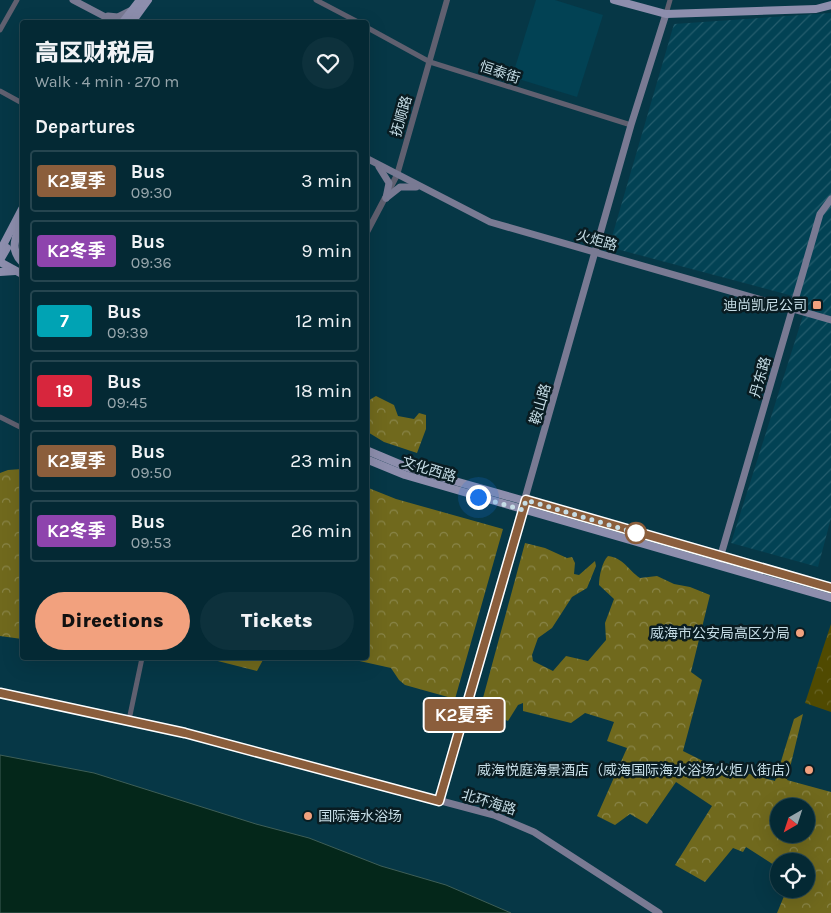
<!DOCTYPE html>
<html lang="en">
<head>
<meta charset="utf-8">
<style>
	:root { --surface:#042934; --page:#0d313c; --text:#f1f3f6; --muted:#97a6ac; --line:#25454f; --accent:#f2a17e }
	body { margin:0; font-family:Karla,"Noto Sans SC",sans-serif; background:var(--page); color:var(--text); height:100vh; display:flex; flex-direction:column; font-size:19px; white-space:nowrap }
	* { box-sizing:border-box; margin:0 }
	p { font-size:16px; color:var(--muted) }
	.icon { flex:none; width:28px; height:28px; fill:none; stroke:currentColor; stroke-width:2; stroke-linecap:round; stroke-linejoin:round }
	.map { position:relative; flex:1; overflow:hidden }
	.drawer { position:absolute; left:20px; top:20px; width:349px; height:640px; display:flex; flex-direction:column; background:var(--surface); border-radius:5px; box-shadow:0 5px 20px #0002,0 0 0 1px var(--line) }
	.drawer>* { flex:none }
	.badge { padding:0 10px; border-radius:4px; font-size:18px; line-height:32px }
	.needle { width:32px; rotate:219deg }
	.controls { position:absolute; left:770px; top:798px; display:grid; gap:10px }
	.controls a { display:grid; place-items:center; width:45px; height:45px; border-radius:50%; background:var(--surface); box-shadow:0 5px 20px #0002,0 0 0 1px var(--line); font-size:25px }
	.you { position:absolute; width:25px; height:25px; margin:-12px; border:4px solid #fff; border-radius:50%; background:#1a73e8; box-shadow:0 0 0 8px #1a73e833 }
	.map>.badge { position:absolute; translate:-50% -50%; box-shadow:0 0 0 2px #fff }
	h2 { padding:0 15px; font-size:19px; line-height:45px }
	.round { display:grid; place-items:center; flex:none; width:52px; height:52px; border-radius:26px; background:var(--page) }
	.headline { display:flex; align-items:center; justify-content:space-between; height:85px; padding:0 15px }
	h1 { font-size:24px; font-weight:800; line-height:38px }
	.primary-button { display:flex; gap:10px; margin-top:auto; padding:10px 15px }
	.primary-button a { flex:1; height:58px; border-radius:30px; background:var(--accent); color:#111; font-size:20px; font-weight:800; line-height:58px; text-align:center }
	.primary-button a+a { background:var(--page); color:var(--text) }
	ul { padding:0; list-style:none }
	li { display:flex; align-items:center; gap:15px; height:62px; margin:0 10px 8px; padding:0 5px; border:2px solid var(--line); border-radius:5px }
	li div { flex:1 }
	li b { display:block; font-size:19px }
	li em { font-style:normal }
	li .badge { min-width:55px; font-weight:700; text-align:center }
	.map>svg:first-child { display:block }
	.built { fill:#024254 }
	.industrial { fill:url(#industrial-furrows) }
	.forest { fill:url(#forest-crowns); fill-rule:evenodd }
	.park { fill:url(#park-crowns) }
	.water { fill:#04271a; stroke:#3e5e57 }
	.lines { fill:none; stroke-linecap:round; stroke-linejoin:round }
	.minor { stroke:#606070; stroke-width:5 }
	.tertiary { stroke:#606070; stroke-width:6 }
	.secondary { stroke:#797a93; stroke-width:7 }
	.primary { stroke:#8d8ead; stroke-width:8 }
	.line-casing { stroke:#fff; stroke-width:11 }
	.line { stroke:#8b5e3c; stroke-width:8 }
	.walk { stroke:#c6dde6; stroke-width:5; stroke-dasharray:0 9 }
	.poi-dot { fill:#f2a17e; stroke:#091c22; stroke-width:2 }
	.stop-dot { fill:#fff; stroke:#8b5e3c; stroke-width:2.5 }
	.labels { text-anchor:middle; stroke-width:5; stroke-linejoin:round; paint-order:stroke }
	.street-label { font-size:14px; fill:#c6dde6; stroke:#091c22 }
	.poi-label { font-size:14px; fill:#c6dde6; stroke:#091c22; text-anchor:end }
</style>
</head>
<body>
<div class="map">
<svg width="831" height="913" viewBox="0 0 831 913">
	<defs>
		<pattern id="industrial-furrows" width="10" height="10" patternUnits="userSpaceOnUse" patternTransform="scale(1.25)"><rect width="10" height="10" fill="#024254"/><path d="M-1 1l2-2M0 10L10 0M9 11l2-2" fill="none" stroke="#255d6d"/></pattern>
		<pattern id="forest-crowns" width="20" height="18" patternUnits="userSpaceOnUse" patternTransform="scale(1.25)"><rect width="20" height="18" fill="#70691d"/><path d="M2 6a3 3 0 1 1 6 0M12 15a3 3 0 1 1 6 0" fill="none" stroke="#898549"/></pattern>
		<pattern id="park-crowns" width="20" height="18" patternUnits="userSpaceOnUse" patternTransform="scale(1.25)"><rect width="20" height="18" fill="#504a01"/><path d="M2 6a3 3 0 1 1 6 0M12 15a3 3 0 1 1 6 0" fill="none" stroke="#686426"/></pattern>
	</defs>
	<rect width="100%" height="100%" fill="#063746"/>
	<polygon class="built" points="536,0 555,0 603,15 577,97 512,77"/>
	<polygon class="industrial" points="831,13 831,518 818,567 731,543 808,300 609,247 674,24"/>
	<g class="forest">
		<polygon points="376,396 394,405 398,416 414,419 419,413 426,415 426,429 417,453 384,442 366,431 366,402"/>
		<polygon points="22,469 22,639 0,636 0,473 8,470"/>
		<polygon points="366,487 396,499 503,529 455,699 405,685 399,680 391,668 346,658 366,658"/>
		<path d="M525,543L545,548L567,558L572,557L575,563L574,574L579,575L595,561L596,566L587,588L572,597L552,628L538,638L532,655L533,661L553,671L566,656L588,661L606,640L605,623L614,599L599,585C599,576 602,562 608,556C624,558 628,570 640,578L657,576L674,584L690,587L710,595L691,672L702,680L683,751L703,761L775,781L794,719L803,714L787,780L831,792V913H777L787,889H806V861H779V874L774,870V865L746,847L743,852L733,848L705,882L675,865L712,806L676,782L647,824L630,814L615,825L597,816L627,748L607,741L614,722L585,713L571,723L523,711V703L518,705L508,721L480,709ZM779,806H806V834H779Z"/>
		<polygon points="206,658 264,658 257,671"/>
	</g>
	<polygon class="park" points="831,624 831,712 805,703"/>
	<polygon class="water" points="0,755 94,773 256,824 309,838 381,866 446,885 511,913 0,913"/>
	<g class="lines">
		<g class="minor">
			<polyline points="316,0 358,22"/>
			<polyline points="666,14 670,0"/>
			<polyline points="366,27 430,62 631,125"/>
			<polyline points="0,30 17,0"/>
			<polyline points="0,91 22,103"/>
			<polyline points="0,417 22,428"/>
			<polyline points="129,720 142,658"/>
		</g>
		<polyline class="tertiary" points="366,234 397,175 447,0"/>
		<g class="secondary">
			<polyline points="73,0 115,22"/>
			<polyline points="108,16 118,17 130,11"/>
			<polyline points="366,158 490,222 831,320"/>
			<polyline points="379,167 389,183 386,198"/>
			<polyline points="386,198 400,187 416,187"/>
			<polyline points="718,565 820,214 831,199"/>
			<polyline points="0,693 185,733 494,815 534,832 659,913"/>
			<polyline points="439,801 631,125 666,14"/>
		</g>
		<g class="primary">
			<polyline points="614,0 666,14 816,9 831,5"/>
			<polyline points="123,22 140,0"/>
			<polyline points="132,22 148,0"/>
			<path d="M20,225C15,239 10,250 22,262"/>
			<polyline points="0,251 22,209"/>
			<polyline points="0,260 7,248"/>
			<polyline points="0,262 22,274"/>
			<polyline points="0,272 15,271"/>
			<polyline points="366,450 409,468 831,588"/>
			<polyline points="366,459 405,475 831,598"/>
		</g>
	</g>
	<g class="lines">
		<g class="line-casing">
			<polyline id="line" points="0,693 185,733 439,801 526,500 831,588"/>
		</g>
		<use href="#line" class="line"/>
		<polyline class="walk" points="478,497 523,510 526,500 636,533"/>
	</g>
	<g class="poi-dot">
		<rect x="812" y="300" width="10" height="10" rx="2.5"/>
		<circle cx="800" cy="633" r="5"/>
		<circle cx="809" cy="770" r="5"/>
		<circle cx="308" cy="816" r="5"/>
	</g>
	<circle class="stop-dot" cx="636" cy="533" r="10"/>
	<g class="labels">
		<g class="street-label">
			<text transform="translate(500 72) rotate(18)" y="5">恒泰街</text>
			<text transform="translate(401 116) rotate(-74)" y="5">抚顺路</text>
			<text transform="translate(597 240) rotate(16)" y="5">火炬路</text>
			<text transform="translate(760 377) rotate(-74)" y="5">丹东路</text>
			<text transform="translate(540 404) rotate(-74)" y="5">鞍山路</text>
			<text transform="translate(429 469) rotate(17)" y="5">文化西路</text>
			<text transform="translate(489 802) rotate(17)" y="5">北环海路</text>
		</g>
		<g class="poi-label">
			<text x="807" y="310">迪尚凯尼公司</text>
			<text x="790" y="638">威海市公安局高区分局</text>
			<text x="799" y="775">威海悦庭海景酒店（威海国际海水浴场火炬八街店）</text>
			<text x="318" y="821" text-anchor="start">国际海水浴场</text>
		</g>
	</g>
</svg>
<div class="controls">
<a><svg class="needle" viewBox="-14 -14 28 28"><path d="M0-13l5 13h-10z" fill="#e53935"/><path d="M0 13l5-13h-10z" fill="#97a6ac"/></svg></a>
<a><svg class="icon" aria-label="locate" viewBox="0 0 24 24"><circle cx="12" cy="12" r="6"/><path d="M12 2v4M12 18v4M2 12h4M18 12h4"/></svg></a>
</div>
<div class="you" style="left:478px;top:497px"></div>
<b class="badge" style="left:464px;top:715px;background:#8b5e3c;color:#fff">K2夏季</b>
<section class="drawer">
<div class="headline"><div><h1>高区财税局</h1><p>Walk · 4 min · 270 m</p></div><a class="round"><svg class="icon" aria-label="heart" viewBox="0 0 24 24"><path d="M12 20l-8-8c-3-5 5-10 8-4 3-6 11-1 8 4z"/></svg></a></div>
<h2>Departures</h2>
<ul>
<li><span class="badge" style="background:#8b5e3c;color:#fff">K2夏季</span><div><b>Bus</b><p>09:30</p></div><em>3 min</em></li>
<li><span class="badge" style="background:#8e44ad;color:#fff">K2冬季</span><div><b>Bus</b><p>09:36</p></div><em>9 min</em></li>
<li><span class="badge" style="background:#00a3b4;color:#fff">7</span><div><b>Bus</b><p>09:39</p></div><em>12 min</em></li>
<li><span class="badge" style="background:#d7263d;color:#fff">19</span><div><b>Bus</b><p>09:45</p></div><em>18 min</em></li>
<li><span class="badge" style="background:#8b5e3c;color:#fff">K2夏季</span><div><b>Bus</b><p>09:50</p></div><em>23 min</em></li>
<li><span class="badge" style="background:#8e44ad;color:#fff">K2冬季</span><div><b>Bus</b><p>09:53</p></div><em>26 min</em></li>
</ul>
<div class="primary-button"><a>Directions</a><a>Tickets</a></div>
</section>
</div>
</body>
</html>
